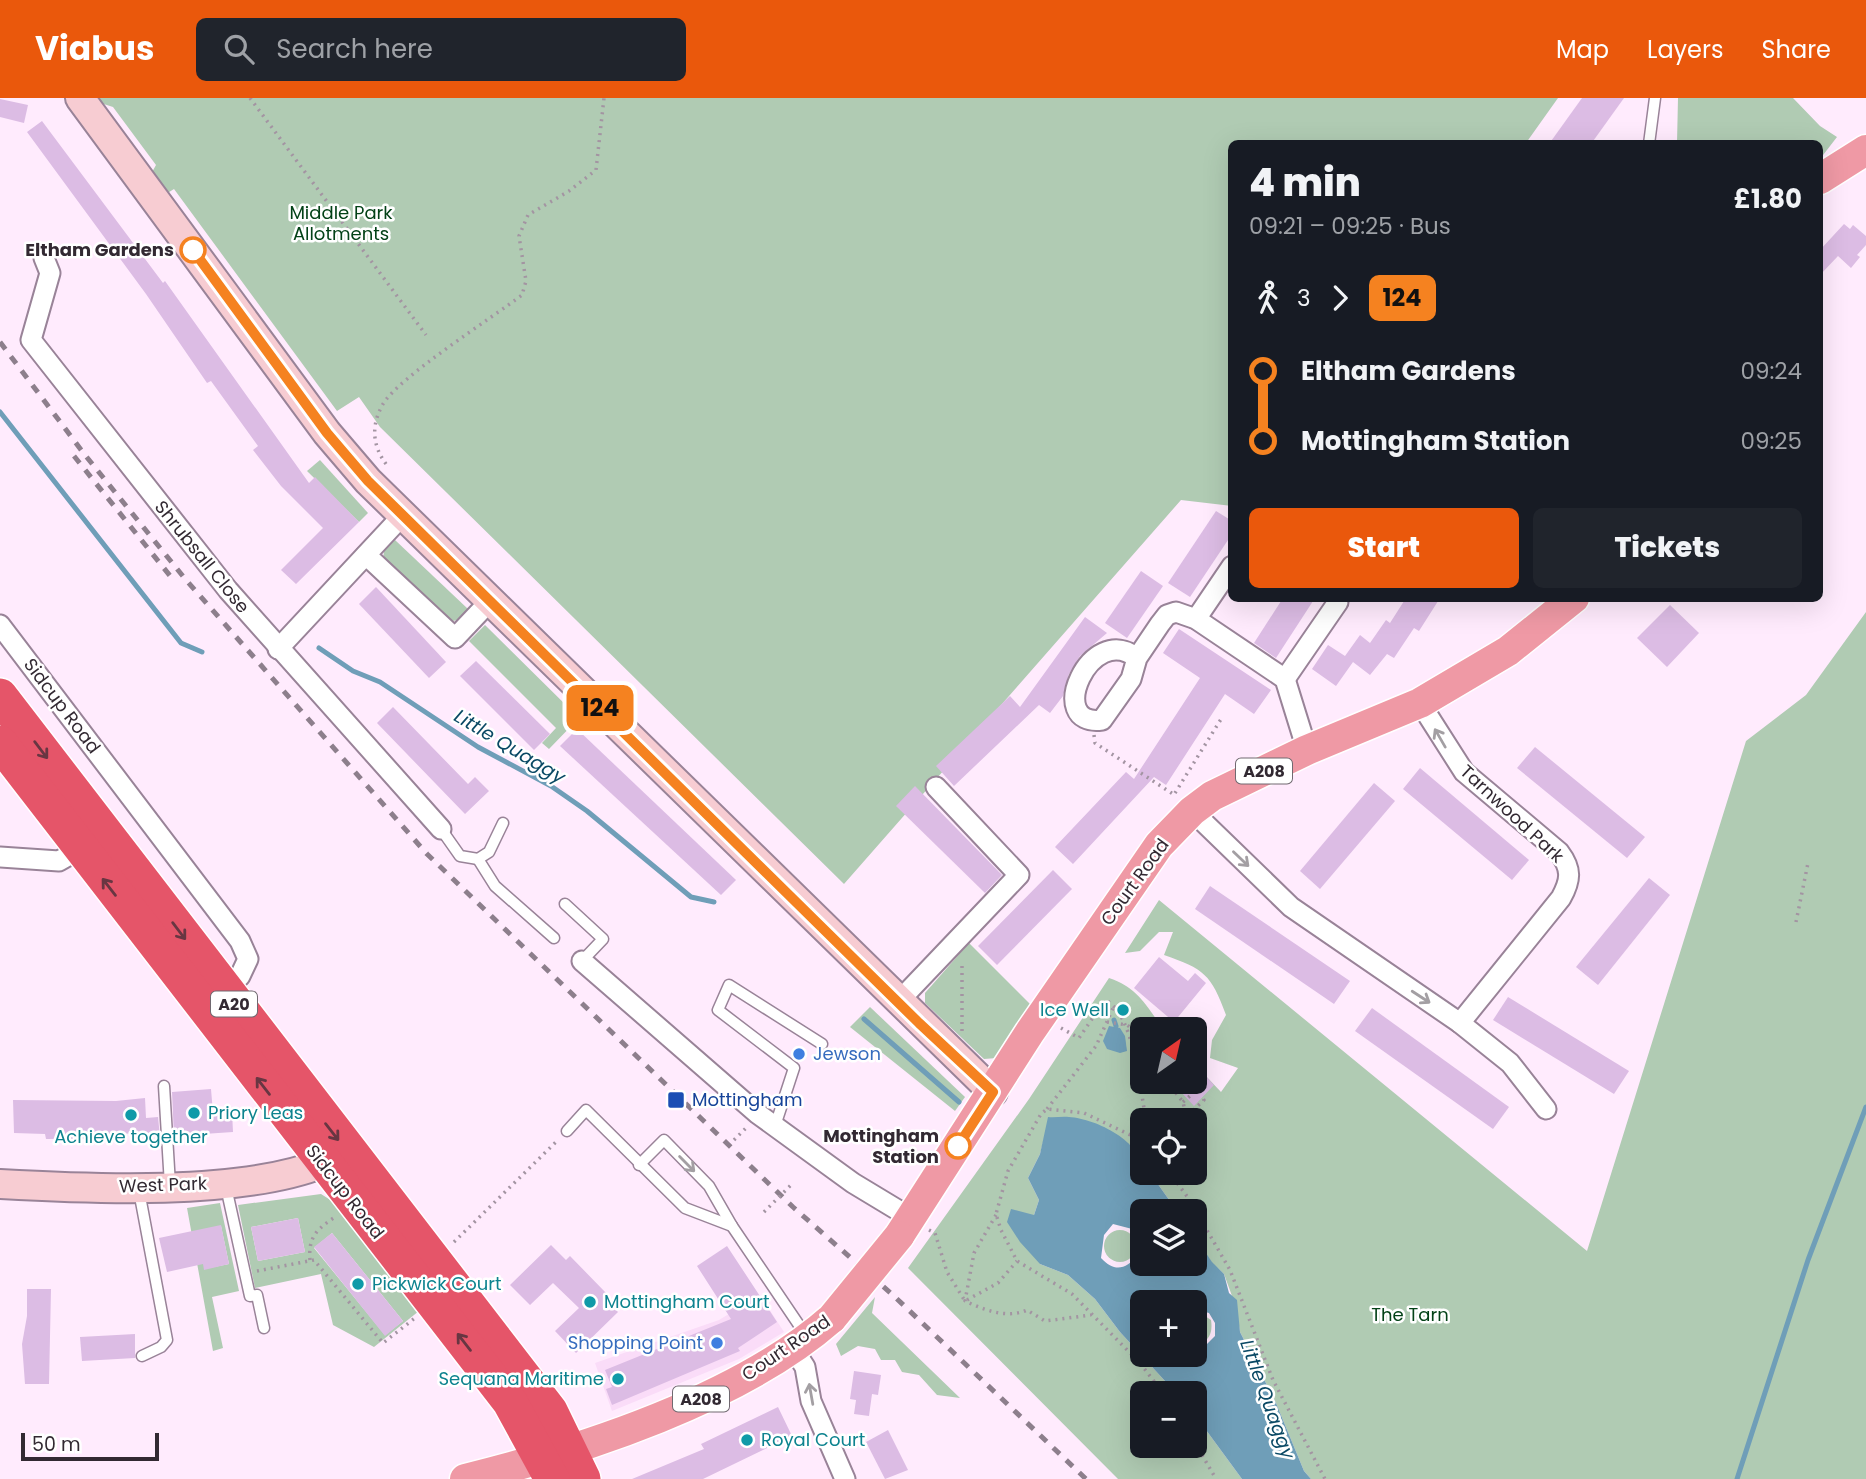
<!DOCTYPE html>
<html lang="en">
<head>
<meta charset="utf-8">
<style>
	:root { --surface:#171b24; --page:#20242c; --text:#f1f3f6; --muted:#9ea1a6; --accent:#ea580c }
	body { margin:0; font-family:Poppins,sans-serif; background:var(--page); color:var(--text); height:100vh; display:flex; flex-direction:column; font-size:26px; white-space:nowrap }
	* { box-sizing:border-box; margin:0 }
	p { font-size:23px; color:var(--muted) }
	.icon { flex:none; width:38px; height:38px; fill:none; stroke:currentColor; stroke-width:2; stroke-linecap:round; stroke-linejoin:round }
	.map { position:relative; flex:1; overflow:hidden }
	.panel { position:absolute; left:1228px; top:42px; width:595px; height:462px; display:flex; flex-direction:column; background:var(--surface); border-radius:10px; box-shadow:0 7px 28px #0002 }
	.panel>* { flex:none }
	.badge { padding:0 14px; border-radius:10px; font-size:24px; line-height:46px }
	.needle { width:46px; rotate:34deg }
	.tools { position:absolute; left:1130px; top:919px; display:grid; gap:14px }
	.tools a { display:grid; place-items:center; width:77px; height:77px; border-radius:10px; background:var(--surface); box-shadow:0 7px 28px #0002; font-size:35px }
	.scale { position:absolute; left:21px; bottom:18px; width:138px; box-sizing:border-box; padding-left:7px; border:4px solid #322932; border-top:0; font-size:19px; line-height:24px; white-space:nowrap; color:#322932; -webkit-text-stroke:5px #fff; paint-order:stroke }
	.map>.badge { position:absolute; translate:-50% -50%; box-shadow:0 0 0 4px #fff }
	.legs { display:flex; align-items:center; gap:10px; height:77px; padding:0 21px; font-size:23px }
	.legs p { margin-inline-start:auto }
	.overview { display:flex; align-items:center; justify-content:space-between; height:119px; padding:0 21px }
	h1 { font-size:38px; font-weight:800; line-height:52px }
	.cta { display:flex; gap:14px; margin-top:auto; padding:14px 21px }
	.cta a { flex:1; height:80px; border-radius:10px; background:var(--accent); color:#fff; font-size:28px; font-weight:800; line-height:80px; text-align:center }
	.cta a+a { background:var(--page); color:var(--text) }
	ul { padding:0 21px; list-style:none }
	li { display:flex; align-items:center; gap:24px; height:70px; font-size:26px }
	li i { display:grid; place-items:center; width:10px; height:100%; margin:0 9px; background:currentColor }
	li i::after { content:''; width:18px; height:18px; margin:-9px; border:5px solid; border-radius:50%; background:var(--surface) }
	li p { margin-inline-start:auto }
	li:first-child i { background:linear-gradient(#0000 50%,currentColor 0) }
	li:last-child i { background:linear-gradient(currentColor 50%,#0000 0) }
	header { display:flex; align-items:center; gap:42px; box-sizing:border-box; height:98px; padding:0 35px; background:var(--accent); color:#fff }
	header strong { font-size:33px }
	nav { display:flex; gap:38px; margin-inline-start:auto; font-size:24px }
	.search { width:490px; height:63px; background:var(--page); display:flex; align-items:center; gap:18px; box-sizing:border-box; padding:0 24px; border-radius:10px; color:var(--muted); font-size:26px }
	.map>svg:first-child { display:block }
	.built { fill:#fadcf8 }
	.green { fill:#b0cbb3; fill-rule:evenodd }
	.water { fill:#6f9eb8; fill-rule:evenodd }
	.lines { fill:none; stroke-linecap:round; stroke-linejoin:round }
	.stream { stroke:#6f9eb8; stroke-width:5 }
	.building { fill:#dcbce4 }
	.lane-casing { stroke:#998398; stroke-width:13 }
	.street-casing { stroke:#998398; stroke-width:23 }
	.secondary-casing { stroke:#998398; stroke-width:32 }
	.primary-casing { stroke:#fff; stroke-width:33 }
	.highway-casing { stroke:#fff; stroke-width:38 }
	.path { stroke:#a394a2; stroke-width:3.5; stroke-dasharray:2 5; stroke-linecap:butt }
	.lane { stroke:#fff; stroke-width:10 }
	.street { stroke:#fff; stroke-width:19 }
	.secondary { stroke:#f7ccd2; stroke-width:28 }
	.primary { stroke:#ef99a5; stroke-width:30 }
	.highway { stroke:#e55569; stroke-width:35 }
	.rail { stroke:#8d7f8c; stroke-width:5; stroke-dasharray:9 9; stroke-linecap:butt }
	.primary-bridge-casing { stroke:#fff; stroke-width:33; stroke-linecap:butt }
	.path-bridge { stroke:#a394a2; stroke-width:3.5; stroke-dasharray:2 5; stroke-linecap:butt }
	.primary-bridge { stroke:#ef99a5; stroke-width:30 }
	.oneway { stroke:#a39fa3 }
	.oneway2 { stroke:#683642 }
	.line-1-casing { stroke:#fff; stroke-width:16 }
	.line-1 { stroke:#f58220; stroke-width:10 }
	.stop-1-dot { fill:#fff; stroke:#f58220; stroke-width:3.5 }
	.culture-dot { fill:#0f9aa8; stroke:#fff; stroke-width:2.5 }
	.shop-dot { fill:#3f7fe0; stroke:#fff; stroke-width:2.5 }
	.transit-dot { fill:#1a4fb4; stroke:#fff; stroke-width:2.5 }
	.labels { text-anchor:middle; stroke-width:5; stroke-linejoin:round; paint-order:stroke }
	.shield { fill:#fff; stroke:#706970; stroke-width:2 }
	.shield-label { font-size:16px; font-weight:bold; fill:#322932 }
	.park-label { font-size:18px; fill:#034217; stroke:#fff }
	.stop-label { font-size:18px; font-weight:bold; fill:#322932; stroke:#fff; text-anchor:end }
	.street-label { font-size:18px; fill:#322932; stroke:#fff }
	.culture-label { font-size:18px; fill:#0d838f; stroke:#fff; text-anchor:start }
	.shop-label { font-size:18px; fill:#366cbe; stroke:#fff; text-anchor:start }
	.transit-label { font-size:18px; fill:#164399; stroke:#fff; text-anchor:start }
	.water-label { font-size:19px; font-style:italic; fill:#0a4965; stroke:#fff }
</style>
</head>
<body>
<header>
<strong>Viabus</strong>
<div class="search"><svg class="icon" aria-label="search" viewBox="0 0 24 24"><circle cx="10" cy="10" r="6"/><path d="M15 15l6 6"/></svg>Search here</div>
<nav><a>Map</a><a>Layers</a><a>Share</a></nav>
</header>
<div class="map">
<svg width="1866" height="1381" viewBox="0 0 1866 1381">
	<rect width="100%" height="100%" fill="#ffebfd"/>
	<polygon class="built" points="760,1197 784,1234 739,1261 612,1313 595,1265 719,1222"/>
	<g class="green">
		<polygon points="85,0 1558,0 1526,45 1232,46 1232,408 1181,402 844,786 380,329 359,299 337,313 174,91 166,96 151,76 156,67 113,9"/>
		<polygon points="1678,0 1793,0 1820,28 1837,39 1820,61 1820,46 1677,45"/>
		<polygon points="320,362 368,415 359,424 307,373"/>
		<polygon points="395,442 468,511 459,522 445,524 383,464 384,452"/>
		<path d="M1866,514V1381H1311L1304,1373L1276,1305L1240,1234L1236,1209L1224,1176L1212,1165L1195,1140V1113H1177L1150,1075L1195,1074V1022H1143V1064L1131,1047L1048,1025L1040,1056L1028,1080L1039,1102L1034,1117L1040,1166L1068,1177L1095,1201L1120,1234L1176,1295H1143V1348H1195V1317L1242,1381H1118L908,1170L1029,1001L1109,880C1136,889 1145,905 1161,928L1192,931H1143V984H1195L1203,975L1221,994L1238,970L1210,960L1212,942L1226,917C1211,876 1204,871 1164,857L1173,834H1159L1140,853L1125,855L1159,802L1587,1153L1746,643L1806,597Z"/>
		<polygon points="485,527 579,620 549,651 542,645 556,630 469,543"/>
		<polygon points="969,845 1033,909 997,960 984,961 925,905 925,895"/>
		<polygon points="870,909 965,999 955,1013 850,929"/>
		<path d="M321,1096L332,1103L419,1213L374,1249L333,1227L321,1176L255,1190L238,1107ZM298,1120L305,1154L258,1163L251,1129ZM332,1135L403,1223L385,1237L314,1150Z"/>
		<path d="M220,1105L239,1193L212,1199L223,1250L213,1253L187,1110ZM221,1128L229,1166L204,1171Z"/>
		<circle cx="1120" cy="1148" r="16"/>
		<polygon points="875,1199 872,1215 960,1300 937,1297 919,1277 902,1274 895,1262 881,1262 875,1251 858,1248 841,1258 836,1246"/>
		<path d="M1199,1214L1211,1222C1213,1235 1209,1245 1195,1246V1215Z"/>
	</g>
	<g class="water">
		<polygon points="1109,928 1120,930 1125,938 1127,953 1120,955 1107,951 1103,943"/>
		<path d="M1048,1019C1055,1020 1062,1018 1069,1019C1097,1021 1143,1044 1143,1074L1150,1075L1177,1113H1143V1166H1195V1139L1212,1164L1224,1176L1229,1195L1237,1202L1240,1234L1276,1305L1304,1373L1311,1381H1242L1195,1317V1295H1176L1120,1234L1095,1201L1068,1177L1040,1166L1020,1144L1007,1124L1011,1111L1034,1117L1039,1102L1028,1080L1040,1056ZM1113,1126L1136,1132L1140,1143L1138,1157C1126,1171 1115,1175 1101,1160L1104,1137ZM1143,1204H1195V1211L1209,1215L1215,1225V1238L1207,1246L1195,1252V1256H1143Z"/>
	</g>
	<g class="lines">
		<g class="stream">
			<polyline points="0,314 181,545 202,554"/>
			<polyline points="319,550 353,573 380,584 478,649 551,688 587,713 691,799 714,804"/>
			<polyline points="864,921 959,1004"/>
			<polyline points="1114,922 1116,928"/>
			<polyline points="1737,1381 1808,1162 1866,1009"/>
		</g>
	</g>
	<g class="building">
		<polygon points="1582,0 1624,0 1591,46 1549,46"/>
		<polygon points="0,1 28,7 24,25 0,19"/>
		<polygon points="42,23 163,185 165,183 309,385 315,379 359,424 296,486 281,472 323,430 281,388 253,352 258,348 211,283 207,285 146,196 27,34"/>
		<polygon points="1844,126 1850,131 1853,127 1866,138 1866,147 1857,157 1860,159 1851,170 1838,158 1820,177 1820,152"/>
		<polygon points="1216,413 1232,423 1232,436 1190,499 1168,485"/>
		<polygon points="1141,473 1163,488 1127,540 1105,525"/>
		<polygon points="376,489 446,564 429,580 359,506"/>
		<polygon points="1283,500 1315,500 1276,560 1254,545"/>
		<polygon points="1406,500 1440,500 1419,533 1414,530 1394,560 1387,556 1370,577 1353,564 1336,588 1312,571 1328,547 1345,558 1360,537 1370,545 1386,522 1390,525"/>
		<polygon points="1670,507 1699,535 1667,569 1637,540"/>
		<polygon points="1085,519 1107,535 1080,558 1069,576 1063,598 1050,615 1039,607 954,688 936,668 1010,598 1020,609"/>
		<polygon points="1179,531 1271,592 1254,616 1225,596 1166,687 1154,679 1073,766 1055,749 1126,674 1134,681 1200,580 1163,555"/>
		<polygon points="476,563 550,636 534,652 460,578"/>
		<polygon points="393,609 468,686 475,679 489,693 465,716 377,625"/>
		<polygon points="577,631 736,782 721,797 560,648"/>
		<polygon points="1535,649 1645,739 1627,760 1517,670"/>
		<polygon points="1420,670 1529,762 1512,782 1403,691"/>
		<polygon points="1374,685 1395,703 1320,791 1300,773"/>
		<polygon points="915,688 1002,777 985,795 896,708"/>
		<polygon points="1053,772 1072,791 997,867 978,848"/>
		<polygon points="1649,780 1670,797 1598,887 1576,869"/>
		<polygon points="1210,788 1350,883 1334,906 1195,811"/>
		<polygon points="1159,859 1188,883 1195,875 1206,885 1174,924 1134,890"/>
		<polygon points="1508,899 1629,973 1614,996 1493,922"/>
		<polygon points="1372,910 1509,1009 1493,1031 1355,933"/>
		<polygon points="1203,975 1214,987 1194,1008 1180,993"/>
		<polygon points="211,991 213,1015 232,1014 233,1034 174,1038 172,994"/>
		<polygon points="145,1000 146,1020 158,1019 160,1039 157,1039 156,1035 109,1036 105,1041 46,1041 45,1036 14,1035 13,1002 116,1003"/>
		<polygon points="298,1120 305,1154 258,1163 251,1129"/>
		<polygon points="221,1127 229,1166 204,1172 203,1166 167,1174 159,1140"/>
		<polygon points="332,1135 403,1223 385,1238 314,1149"/>
		<polygon points="551,1147 566,1162 570,1158 607,1196 604,1200 618,1214 576,1255 555,1233 579,1210 553,1185 530,1207 510,1187"/>
		<polygon points="727,1148 777,1224 738,1250 740,1253 612,1307 606,1291 612,1289 605,1272 731,1221 697,1168"/>
		<polygon points="27,1191 51,1191 49,1286 25,1286 22,1246 27,1218"/>
		<polygon points="135,1236 135,1260 82,1263 80,1239"/>
		<polygon points="854,1273 881,1277 878,1297 872,1296 869,1318 854,1316 856,1302 850,1301"/>
		<polygon points="778,1309 792,1338 703,1381 632,1381 704,1351 701,1346"/>
		<polygon points="888,1332 908,1372 885,1381 866,1344"/>
	</g>
	<g class="lines">
		<g class="lane-casing">
			<g id="lane">
				<polyline points="1649,46 1655,0"/>
				<polyline points="441,731 460,758 478,761 489,754 503,725"/>
				<polyline points="478,761 495,788 554,840"/>
				<polyline points="565,806 603,841 582,863"/>
				<polyline points="164,988 170,1087"/>
				<polyline points="775,1028 794,970 718,912 729,887 822,946"/>
				<polyline points="567,1033 586,1012 685,1110 732,1128"/>
				<polyline points="639,1067 664,1042 709,1088 732,1128 805,1236"/>
				<polyline points="226,1089 250,1198 257,1197 264,1230"/>
				<polyline points="139,1093 167,1242 161,1249 142,1258"/>
			</g>
		</g>
		<g class="street-casing">
			<g id="street">
				<polyline points="44,160 50,175 31,242 228,492 441,731"/>
				<polyline points="366,457 455,540 490,503"/>
				<polyline points="1196,521 1232,468"/>
				<polyline points="0,527 240,843 248,861 240,878 224,892"/>
				<polyline points="278,551 403,417"/>
				<path d="M1137,560C1090,522 1044,630 1102,622L1131,581L1137,560L1160,526L1167,517L1176,514L1196,521L1285,581L1307,652"/>
				<polyline points="1285,581 1338,504"/>
				<path d="M1192,713L1291,809L1460,925L1561,800C1571,782 1572,771 1559,754L1464,674L1420,605"/>
				<polyline points="0,759 59,763 80,751"/>
				<polyline points="582,863 758,1016 853,1085 911,1120"/>
				<polyline points="898,904 1019,777 936,689"/>
				<polyline points="1460,925 1510,965 1546,1011"/>
				<polyline points="792,1249 805,1269 811,1303 845,1381"/>
			</g>
		</g>
		<g class="secondary-casing">
			<g id="secondary">
				<polyline points="80,0 327,335 368,383 993,994"/>
				<path d="M0,1086C89,1091 242,1098 323,1065"/>
			</g>
		</g>
		<g class="primary-casing">
			<g id="primary">
				<polyline points="1820,81 1866,52"/>
				<polyline points="899,1138 1030,934 1159,747 1192,713 1212,698 1307,652 1420,605 1508,553 1574,500"/>
				<path d="M465,1381C583,1352 740,1301 832,1220"/>
			</g>
		</g>
		<g class="highway-casing">
			<g id="highway">
				<polyline points="0,598 550,1313 583,1381"/>
				<polyline points="0,645 510,1304 552,1381"/>
			</g>
		</g>
		<g class="path">
			<polyline points="250,0 426,237"/>
			<path d="M386,366C372,347 371,327 383,306C399,279 492,220 522,197L526,183L519,138L528,117L569,93L596,72L604,0"/>
			<polyline points="1094,637 1095,645 1176,698"/>
			<polyline points="1175,695 1223,618"/>
			<polyline points="1796,824 1808,765"/>
			<polyline points="1107,924 1127,927 1143,939"/>
			<path d="M1061,930L1079,940L1105,902C1134,915 1140,991 1146,1022"/>
			<polyline points="962,933 962,863"/>
			<polyline points="1131,945 1143,955"/>
			<polyline points="1167,984 1183,1004 1187,1022"/>
			<polyline points="1174,993 1179,984"/>
			<polyline points="1183,1004 1191,997"/>
			<polyline points="1047,1011 1096,948 1114,908"/>
			<polyline points="1188,1017 1204,1002 1202,999"/>
			<polyline points="734,1042 747,1029"/>
			<polyline points="1143,1043 1084,1015 1047,1011 1041,1016 1008,1073 996,1116 1001,1132 1017,1163 1072,1196 1140,1265 1163,1295"/>
			<polyline points="1169,1074 1189,1101 1230,1172 1273,1282 1325,1381"/>
			<path d="M996,1117L974,1155L965,1203C984,1212 1007,1221 1027,1212L1045,1223L1091,1217"/>
			<polyline points="929,1132 935,1135 947,1174 965,1203 998,1185 1017,1163"/>
			<polyline points="454,1144 558,1042"/>
			<path d="M310,1162C308,1139 317,1131 335,1119"/>
			<polyline points="257,1173 314,1162 383,1245 415,1220"/>
			<polyline points="1195,1345 1216,1381"/>
		</g>
		<use href="#lane" class="lane"/>
		<use href="#street" class="street"/>
		<use href="#secondary" class="secondary"/>
		<use href="#primary" class="primary"/>
		<use href="#highway" class="highway"/>
		<g class="rail">
			<polyline points="0,244 85,357 186,482 427,756 793,1109 895,1199 1086,1381"/>
			<polyline points="74,358 175,484"/>
		</g>
		<g class="primary-bridge-casing">
			<polyline id="primary-bridge" points="832,1220 899,1138"/>
		</g>
		<polyline class="path-bridge" points="764,1114 792,1086"/>
		<use href="#primary-bridge" class="primary-bridge"/>
	</g>
	<defs><path id="oneway-shaft" d="M-6 0H5M1.5-3L5.5 0L1.5 3" fill="none" stroke-width="1.6" stroke-linecap="round" stroke-linejoin="round" transform="scale(1.75)"/></defs>
	<g class="oneway">
		<use href="#oneway-shaft" transform="translate(1440 640) rotate(-120)"/>
		<use href="#oneway-shaft" transform="translate(1241 761) rotate(44)"/>
		<use href="#oneway-shaft" transform="translate(1421 899) rotate(33)"/>
		<use href="#oneway-shaft" transform="translate(687 1066) rotate(45)"/>
		<use href="#oneway-shaft" transform="translate(811 1296) rotate(-100)"/>
	</g>
	<g class="oneway2">
		<use href="#oneway-shaft" transform="translate(41 652) rotate(53)"/>
		<use href="#oneway-shaft" transform="translate(109 789) rotate(-128)"/>
		<use href="#oneway-shaft" transform="translate(179 833) rotate(53)"/>
		<use href="#oneway-shaft" transform="translate(263 988) rotate(-128)"/>
		<use href="#oneway-shaft" transform="translate(332 1034) rotate(52)"/>
		<use href="#oneway-shaft" transform="translate(464 1244) rotate(-128)"/>
	</g>
	<g class="lines">
		<g class="line-1-casing">
			<polyline id="line-1" points="193,152 327,335 368,383 919,925 993,994 958,1048"/>
		</g>
		<use href="#line-1" class="line-1"/>
	</g>
	<g class="stop-1-dot">
		<circle cx="193" cy="152" r="12"/>
		<circle cx="958" cy="1048" r="12"/>
	</g>
	<g class="culture-dot">
		<circle cx="1123" cy="912" r="7"/>
		<circle cx="194" cy="1015" r="7"/>
		<circle cx="131" cy="1017" r="7"/>
		<circle cx="358" cy="1186" r="7"/>
		<circle cx="590" cy="1204" r="7"/>
		<circle cx="618" cy="1281" r="7"/>
		<circle cx="747" cy="1342" r="7"/>
	</g>
	<g class="shop-dot">
		<circle cx="799" cy="956" r="7"/>
		<circle cx="717" cy="1245" r="7"/>
	</g>
	<rect class="transit-dot" x="667" y="993" width="18" height="18" rx="3.5"/>
	<g class="labels">
		<g class="shield">
			<rect x="1236" y="660.5" width="56" height="25" rx="5"/>
			<rect x="211" y="893.5" width="46" height="25" rx="5"/>
			<rect x="673" y="1288.5" width="56" height="25" rx="5"/>
		</g>
		<g class="shield-label">
			<text x="1264" y="679">A208</text>
			<text x="234" y="912">A20</text>
			<text x="701" y="1307">A208</text>
		</g>
		<g class="park-label">
			<text x="341" y="121">Middle Park<tspan x="341" dy="21">Allotments</tspan></text>
			<text x="1410" y="1223">The Tarn</text>
		</g>
		<g class="stop-label">
			<text x="174" y="158">Eltham Gardens</text>
			<text x="939" y="1044">Mottingham<tspan x="939" dy="21">Station</tspan></text>
		</g>
		<g class="street-label">
			<text transform="translate(202 459) rotate(51)" y="6">Shrubsall Close</text>
			<text transform="translate(62 608) rotate(53)" y="6">Sidcup Road</text>
			<text transform="translate(1512 716) rotate(43)" y="6">Tarnwood Park</text>
			<text transform="translate(1135 784) rotate(-54)" y="6">Court Road</text>
			<text transform="translate(163 1087) rotate(-2)" y="6">West Park</text>
			<text transform="translate(345 1094) rotate(52)" y="6">Sidcup Road</text>
			<text transform="translate(786 1250) rotate(-34)" y="6">Court Road</text>
		</g>
		<g class="culture-label">
			<text x="1109" y="918" text-anchor="end">Ice Well</text>
			<text x="208" y="1021">Priory Leas</text>
			<text x="131" y="1045" text-anchor="middle">Achieve together</text>
			<text x="372" y="1192">Pickwick Court</text>
			<text x="604" y="1210">Mottingham Court</text>
			<text x="604" y="1287" text-anchor="end">Sequana Maritime</text>
			<text x="761" y="1348">Royal Court</text>
		</g>
		<g class="shop-label">
			<text x="813" y="962">Jewson</text>
			<text x="703" y="1251" text-anchor="end">Shopping Point</text>
		</g>
		<g class="transit-label">
			<text x="692" y="1008">Mottingham</text>
		</g>
		<g class="water-label">
			<text transform="translate(510 648) rotate(31)" y="7">Little Quaggy</text>
			<text transform="translate(1268 1301) rotate(70)" y="7">Little Quaggy</text>
		</g>
	</g>
</svg>
<div class="tools">
<a><svg class="needle" viewBox="-14 -14 28 28"><path d="M0-13l5 13h-10z" fill="#e53935"/><path d="M0 13l5-13h-10z" fill="#9ea1a6"/></svg></a>
<a><svg class="icon" aria-label="locate" viewBox="0 0 24 24"><circle cx="12" cy="12" r="6"/><path d="M12 2v4M12 18v4M2 12h4M18 12h4"/></svg></a>
<a><svg class="icon" aria-label="layers" viewBox="0 0 24 24"><path d="M12 4l9 5-9 5-9-5zM3 14l9 5 9-5"/></svg></a>
<a>+</a>
<a>−</a>
</div>
<div class="scale">50 m</div>
<b class="badge" style="left:600px;top:610px;background:#f58220;color:#111">124</b>
<section class="panel">
<div class="overview"><div><h1>4 min</h1><p>09:21 – 09:25 · Bus</p></div><b>£1.80</b></div>
<div class="legs"><svg class="icon" aria-label="walk" viewBox="0 0 24 24"><circle cx="13" cy="4" r="2"/><path d="M13 8l-2 6 4 7M11 14l-3 7M7 12l3-4h3l4 4"/></svg>3<svg class="icon" aria-label="forward" viewBox="0 0 24 24"><path d="M9 5l7 7-7 7"/></svg><b class="badge" style="background:#f58220;color:#111">124</b></div>
<ul>
<li><i style="color:#f58220"></i><b>Eltham Gardens</b><p>09:24</p></li>
<li><i style="color:#f58220"></i><b>Mottingham Station</b><p>09:25</p></li>
</ul>
<div class="cta"><a>Start</a><a>Tickets</a></div>
</section>
</div>
</body>
</html>
